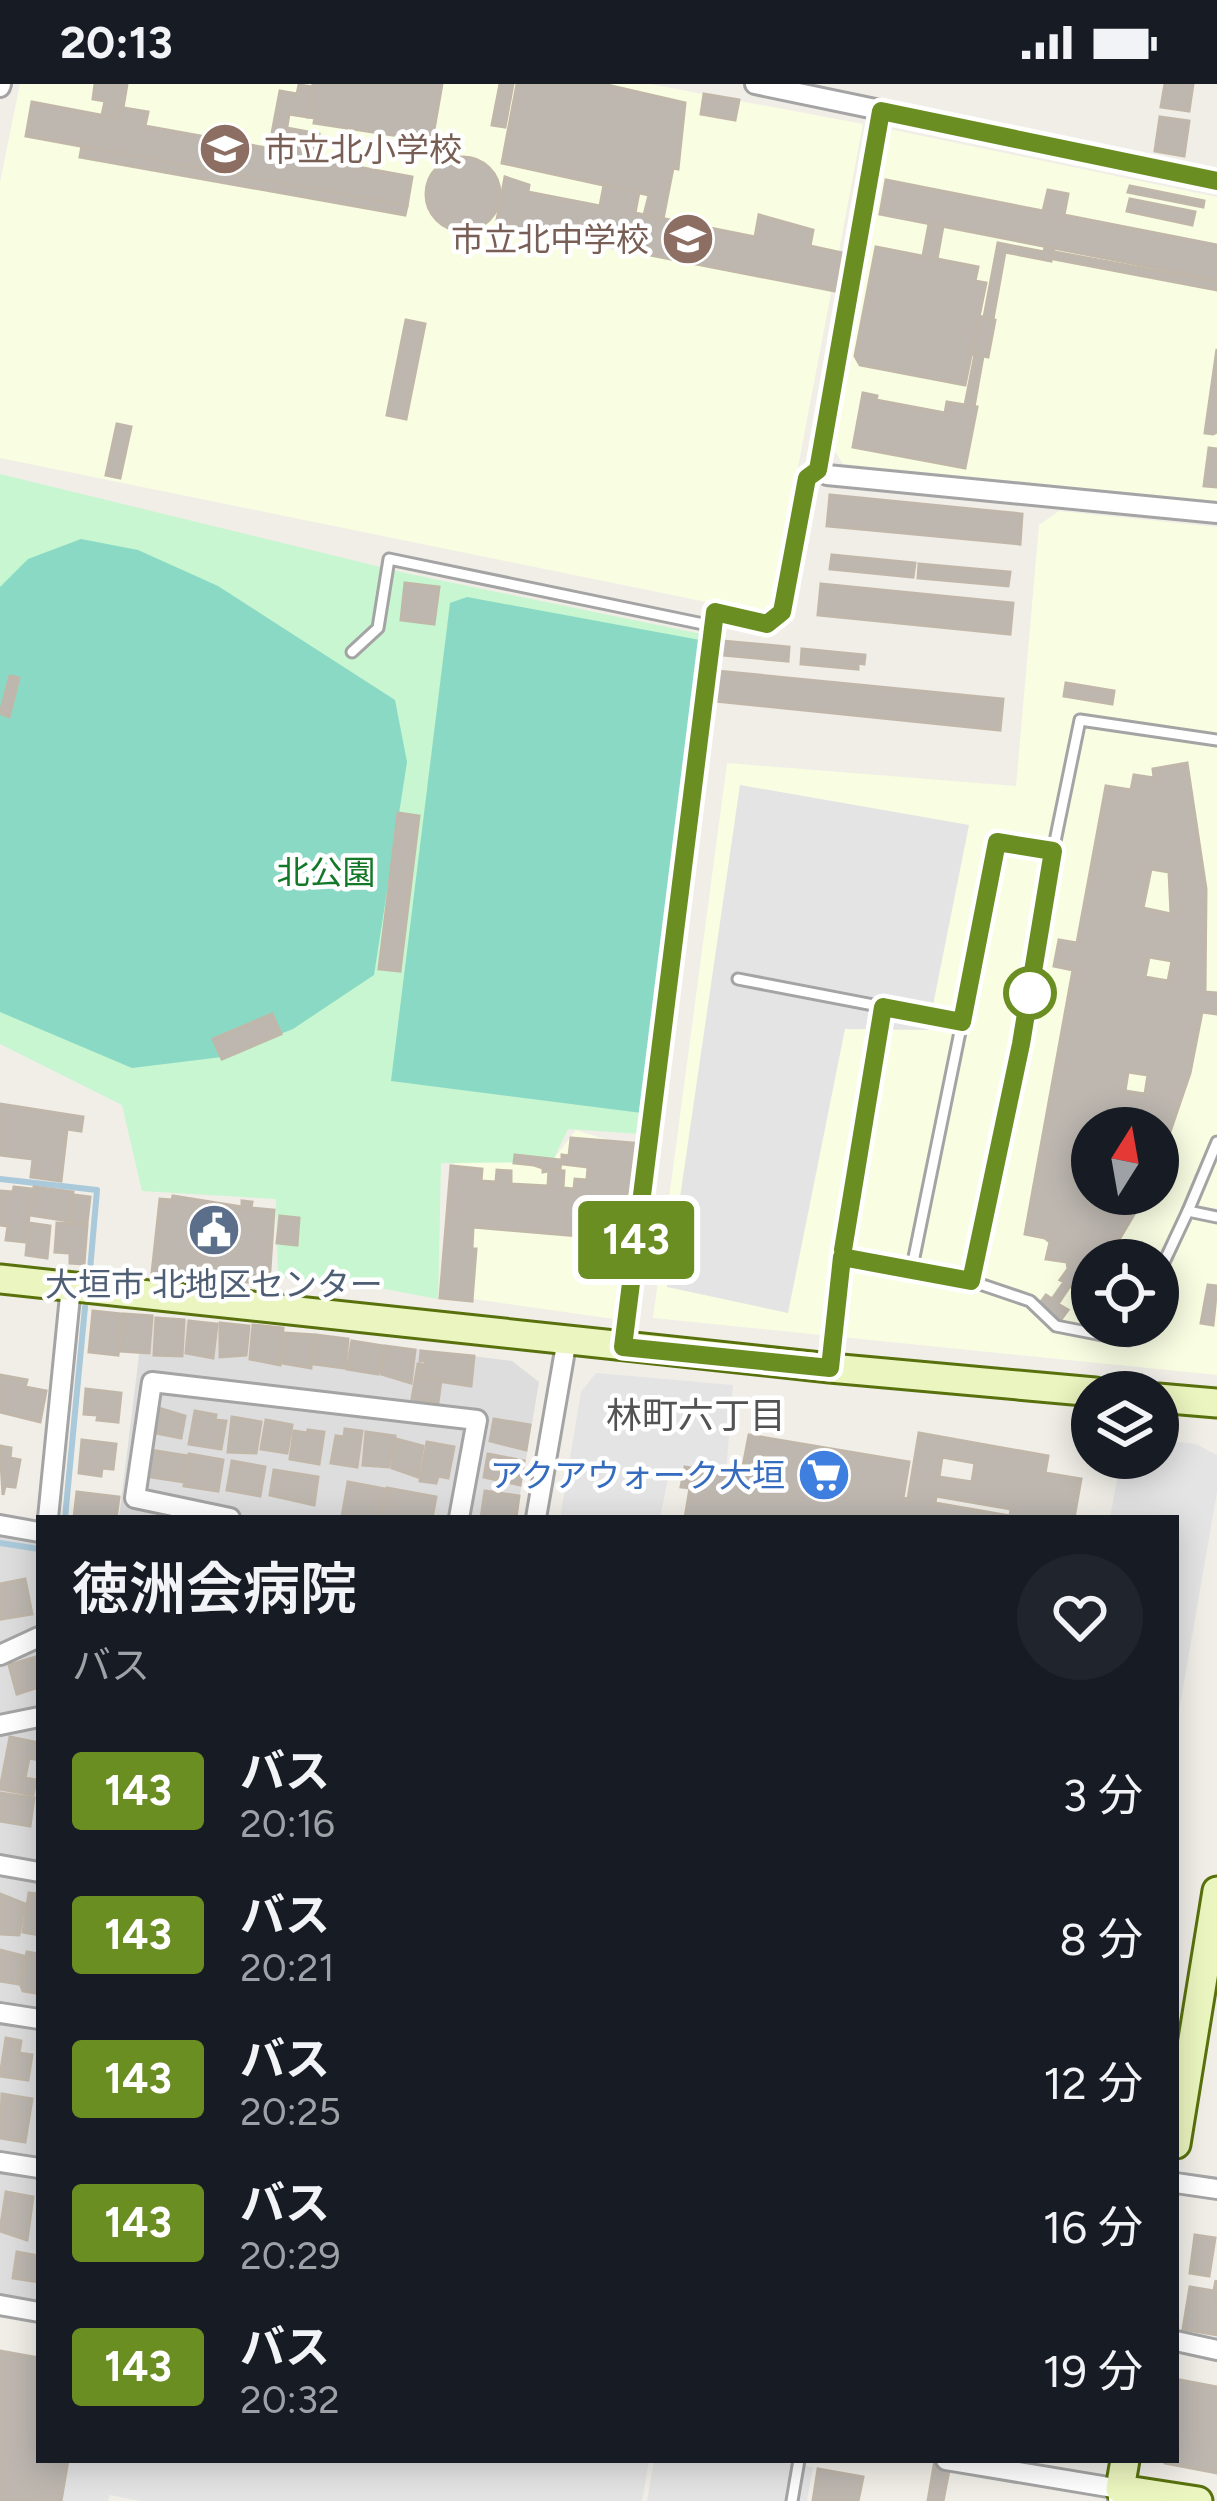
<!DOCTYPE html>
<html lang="ja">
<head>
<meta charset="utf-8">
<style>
	:root { --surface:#171b24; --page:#20242c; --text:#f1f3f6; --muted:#9ea1a6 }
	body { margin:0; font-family:Figtree,"Noto Sans JP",sans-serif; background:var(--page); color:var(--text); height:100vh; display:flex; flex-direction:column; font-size:45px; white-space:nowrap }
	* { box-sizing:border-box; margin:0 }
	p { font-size:39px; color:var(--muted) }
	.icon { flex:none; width:66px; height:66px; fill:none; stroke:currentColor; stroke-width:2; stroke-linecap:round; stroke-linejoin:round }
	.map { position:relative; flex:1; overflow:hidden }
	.panel { position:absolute; left:36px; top:1431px; width:1143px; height:948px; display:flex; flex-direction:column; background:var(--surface); border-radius:0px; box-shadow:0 6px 30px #0003 }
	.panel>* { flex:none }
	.badge { padding:0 24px; border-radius:9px; font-size:42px; line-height:78px }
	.needle { width:78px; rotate:11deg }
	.tools { position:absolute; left:1071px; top:1023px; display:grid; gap:24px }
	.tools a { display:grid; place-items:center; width:108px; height:108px; border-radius:50%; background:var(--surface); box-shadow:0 6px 30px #0003; font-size:60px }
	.map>.badge { position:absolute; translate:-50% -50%; box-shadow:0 0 0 6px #fff }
	.round { display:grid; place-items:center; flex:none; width:126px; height:126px; border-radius:63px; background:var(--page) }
	.overview { display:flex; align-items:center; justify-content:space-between; height:204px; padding:0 36px }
	h1 { font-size:57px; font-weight:600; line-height:90px }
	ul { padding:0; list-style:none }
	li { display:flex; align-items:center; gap:36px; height:144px; padding:0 36px }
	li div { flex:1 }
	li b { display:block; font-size:45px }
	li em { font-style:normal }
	li .badge { min-width:132px; font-weight:700; text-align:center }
	.status { display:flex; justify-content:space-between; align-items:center; height:84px; padding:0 60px; background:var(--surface); direction:ltr }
	.status svg { height:33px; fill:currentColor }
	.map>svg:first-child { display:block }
	.residential { fill:#dedddd }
	.education { fill:#f9fde2; fill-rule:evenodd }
	.park { fill:#c7f6d1 }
	.pitch { fill:#8ad9c5 }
	.parking { fill:#e4e4e4 }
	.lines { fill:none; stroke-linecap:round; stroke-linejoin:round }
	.stream { stroke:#aac9da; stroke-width:6 }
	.building { fill:#bdb7b0; stroke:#c0b7aa; stroke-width:3; fill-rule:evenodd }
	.lane-casing { stroke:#a4a4a4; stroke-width:15 }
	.street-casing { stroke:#a4a4a4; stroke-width:24 }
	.secondary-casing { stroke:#58710d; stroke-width:33 }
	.lane { stroke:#fff; stroke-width:9 }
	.street { stroke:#fff; stroke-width:18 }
	.secondary { stroke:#ebf5bf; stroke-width:27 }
	.line-casing { stroke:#fff; stroke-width:27 }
	.line { stroke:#6b8e23; stroke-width:18 }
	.stop-dot { fill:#fff; stroke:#6b8e23; stroke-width:6 }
	.labels { text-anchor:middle; stroke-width:9; stroke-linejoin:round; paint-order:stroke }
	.education-label { font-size:33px; fill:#785e54; stroke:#fff; text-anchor:start }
	.park-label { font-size:33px; fill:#147829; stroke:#fff }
	.service-label { font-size:33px; fill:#4e5e75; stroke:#fff }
	.shop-label { font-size:33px; fill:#366cbe; stroke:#fff; text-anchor:end }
	.neighbourhood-label { font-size:36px; fill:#535353; stroke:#fff }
</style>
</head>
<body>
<div class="status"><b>20:13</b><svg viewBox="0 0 49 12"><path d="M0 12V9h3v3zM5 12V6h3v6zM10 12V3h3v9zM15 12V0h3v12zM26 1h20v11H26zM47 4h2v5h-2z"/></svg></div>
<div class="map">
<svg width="1217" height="2417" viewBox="0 0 1217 2417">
	<rect width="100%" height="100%" fill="#f0eee7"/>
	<g class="residential">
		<polygon points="144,1231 512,1277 539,1298 516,1434 119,1434"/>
		<polygon points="0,1449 39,1454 39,2220 0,2215"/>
	</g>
	<g class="education">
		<polygon points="20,0 650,0 863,40 771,526 711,519 0,374 0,98"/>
		<polygon points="889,45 1217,113 1217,417 843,380 833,364"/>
		<path d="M1059,427L1217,443V1291L653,1234L727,679L1016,702L1039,441ZM1092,1044H1158V1110H1092ZM1092,1176H1158V1242H1092Z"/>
		<polygon points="576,1046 636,1065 614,1235 452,1212 454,1078 552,1077"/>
	</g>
	<polygon class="park" points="0,390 405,489 706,551 641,1050 568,1045 552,1078 441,1079 438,1215 364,1201 278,1193 276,1115 142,1107 122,1021 0,960"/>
	<g class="pitch">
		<polygon points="81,455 138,466 218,502 395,616 407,678 374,891 293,945 222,973 132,984 0,928 0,503 28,475"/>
		<polygon points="467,513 700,556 642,1029 391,997 450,519"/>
	</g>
	<g class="parking">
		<polygon points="740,701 969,741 928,946 845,945 788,1229 667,1203"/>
		<polygon points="596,1289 733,1301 726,1389 669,1389 660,1434 560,1434 581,1308"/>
		<polygon points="1158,1356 1196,1360 1217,1371 1217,1408 1176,1644 1176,1434 1110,1434 1121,1374 1158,1374"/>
		<polygon points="65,2376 649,2376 642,2417 141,2417 110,2411 108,2417 58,2417"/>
		<polygon points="654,2376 763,2376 813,2383 807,2417 647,2417"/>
	</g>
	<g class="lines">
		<g class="stream">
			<polyline points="0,1095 97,1106 90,1186"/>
			<polyline points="65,1434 85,1223"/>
			<polyline points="0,1459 39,1465"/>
		</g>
	</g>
	<g class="building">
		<polygon points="95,0 127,0 123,24 118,23 116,34 102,31 105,17 93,15"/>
		<polygon points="313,0 442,0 432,57 314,39 315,34 308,33"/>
		<polygon points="500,0 513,0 505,43 492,41"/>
		<polygon points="517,0 603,0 685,19 678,85 673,84 663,135 644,131 649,111 502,79"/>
		<polygon points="1165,0 1193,0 1189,27 1161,23"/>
		<polygon points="299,1 313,3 308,33 289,30 283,67 269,65 280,7 297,10"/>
		<polygon points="704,10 739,16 735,36 701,30"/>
		<polygon points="32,18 116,34 118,23 148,28 145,42 283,67 287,44 319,50 314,75 412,93 407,122 26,52"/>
		<polygon points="1160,33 1189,37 1184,72 1155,67"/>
		<polygon points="82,62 407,122 405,131 80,73"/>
		<circle cx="463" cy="110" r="37"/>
		<polygon points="505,93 529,101 528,108 600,122 604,101 639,108 635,129 755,153 759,131 813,146 810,162 842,169 835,207 496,141"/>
		<polygon points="886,96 1043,127 1048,106 1068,110 1064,131 1217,161 1217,196 880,130"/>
		<polygon points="1130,102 1204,117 1203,123 1128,108"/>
		<polygon points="1130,115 1195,128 1192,141 1127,127"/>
		<polygon points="929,140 943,142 937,175 923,172"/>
		<polygon points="998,159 1044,168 1045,163 1054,164 1051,177 1005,168 993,235 984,233"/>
		<polygon points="876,163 978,183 975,197 986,199 965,301 860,281 855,272"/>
		<polygon points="1055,168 1217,198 1217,206 1054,175"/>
		<polygon points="979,232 995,236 988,273 972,270"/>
		<polygon points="406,236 425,240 406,335 387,331"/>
		<polygon points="1217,265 1217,348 1213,350 1205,349"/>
		<polygon points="975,270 983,272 974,323 965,321"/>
		<polygon points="863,309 877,312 876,316 945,329 947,318 977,323 965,384 853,363"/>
		<polygon points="117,340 131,343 120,394 106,391"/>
		<polygon points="1209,364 1217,365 1217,403 1204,402"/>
		<polygon points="830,411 1022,430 1020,460 827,442"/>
		<polygon points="832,471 915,479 913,493 830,485"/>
		<polygon points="919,480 1010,488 1008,502 918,494"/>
		<polygon points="405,499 439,503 434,540 401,536"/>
		<polygon points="821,500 1013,519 1010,550 818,531"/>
		<polygon points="722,557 789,563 788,577 721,571"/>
		<polygon points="802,565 865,571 864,580 858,579 858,585 801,580"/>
		<polygon points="717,587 1003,615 1000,646 714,617"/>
		<polygon points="10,592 19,594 9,633 0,629"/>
		<polygon points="1066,599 1114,607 1112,620 1064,612"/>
		<path d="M1187,679L1206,805L1205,908L1217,909V930L1202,928L1190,989L1158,1083V1044H1092V1110H1146L1107,1176H1092V1201L1081,1194L1074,1205L1070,1202L1058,1220L1068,1226L1057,1241L1035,1226L1046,1211L1052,1215L1064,1198L1060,1196L1068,1185L1067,1178L1046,1175L1050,1158L1045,1154L1025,1150L1073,886L1054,882L1059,856L1077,859L1106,702L1131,706L1134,691L1154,694L1153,685ZM1151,785L1169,788L1171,830L1143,824ZM1149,873L1172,877L1168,897L1145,893ZM1128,988L1148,991L1145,1010L1125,1007Z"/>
		<polygon points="398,729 419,732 400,887 379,885"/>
		<polygon points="272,930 281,950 222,975 213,955"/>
		<polygon points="0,1020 83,1033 81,1047 67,1045 61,1097 31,1093 33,1075 0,1071"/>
		<polygon points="571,1054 634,1059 625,1156 473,1143 472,1165 476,1165 472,1217 440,1214 451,1082 482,1085 481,1097 496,1098 497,1086 511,1087 511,1100 548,1102 549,1086 564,1087 563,1104 574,1105 575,1095 587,1096 588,1083 562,1080 562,1071 569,1072"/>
		<polygon points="515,1071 561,1076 560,1085 543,1088 543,1084 534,1081 514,1079"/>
		<polygon points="14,1103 32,1105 26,1158 6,1156 8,1142 0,1141 0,1107 13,1108"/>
		<polygon points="34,1103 73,1108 69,1137 30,1131"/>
		<polygon points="74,1111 90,1113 87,1139 71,1138"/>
		<polygon points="173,1112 242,1123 242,1117 252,1118 251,1124 274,1126 269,1200 152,1189 160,1115 172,1116"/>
		<polygon points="280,1132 299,1134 297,1161 277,1159"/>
		<polygon points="29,1139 50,1142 47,1174 26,1171"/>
		<polygon points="57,1139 87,1141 84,1180 70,1179 70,1169 55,1168"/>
		<polygon points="1208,1201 1217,1202 1213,1241 1201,1239"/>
		<polygon points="93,1227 122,1230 118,1271 89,1268"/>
		<polygon points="124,1230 152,1232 149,1269 121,1267"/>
		<polygon points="156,1234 184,1236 182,1272 154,1271"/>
		<polygon points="189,1237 217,1240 213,1274 186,1269"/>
		<polygon points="220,1239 249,1242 246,1271 220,1273"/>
		<polygon points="253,1241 283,1244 280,1281 250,1275"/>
		<polygon points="285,1249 314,1251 311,1284 282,1279"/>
		<polygon points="316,1251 348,1255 345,1284 313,1280"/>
		<polygon points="352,1257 383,1262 378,1290 347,1285"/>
		<polygon points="385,1262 415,1266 411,1299 381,1290"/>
		<polygon points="421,1267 474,1272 471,1302 424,1295 426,1277 420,1277"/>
		<polygon points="418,1280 425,1281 424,1295 441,1296 438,1319 412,1315"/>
		<polygon points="0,1291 27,1296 25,1303 46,1307 40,1338 0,1328"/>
		<polygon points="86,1305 121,1309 118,1338 97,1336 98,1331 84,1330"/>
		<polygon points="155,1323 185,1332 181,1354 151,1348"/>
		<polygon points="195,1327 216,1331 215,1336 226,1337 221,1365 189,1360"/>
		<polygon points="232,1333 261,1338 256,1369 228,1368"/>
		<polygon points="494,1335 530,1341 526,1366 490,1357"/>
		<polygon points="266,1336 292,1341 287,1369 261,1365"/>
		<polygon points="345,1345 362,1347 357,1383 331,1379 336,1352 344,1353"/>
		<polygon points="308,1346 324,1348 319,1380 290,1375 294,1347 307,1349"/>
		<polygon points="366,1348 395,1352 389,1383 363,1381"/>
		<path d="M919,1349L1048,1372L1045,1389L1081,1395L1074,1434H685L690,1404L681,1403L685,1383L741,1393L749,1351L909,1378L903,1414L908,1415ZM942,1373L975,1379L972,1398L939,1393ZM936,1412L1011,1425L1010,1432L935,1419Z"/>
		<polygon points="396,1355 423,1362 418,1393 392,1384"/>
		<polygon points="82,1356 116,1360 113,1385 102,1384 101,1392 79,1389"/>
		<polygon points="427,1358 454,1363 448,1394 438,1392 436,1399 420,1397"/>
		<polygon points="0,1362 11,1364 10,1374 20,1376 15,1403 5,1402 3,1411"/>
		<polygon points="150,1366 188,1372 184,1398 145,1392"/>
		<polygon points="189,1370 223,1376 218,1407 184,1402"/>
		<polygon points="488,1370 524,1377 520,1401 484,1393"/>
		<polygon points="232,1377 265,1383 260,1412 227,1406"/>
		<polygon points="274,1386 318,1393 314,1421 270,1411"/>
		<polygon points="348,1398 385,1405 380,1434 342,1433"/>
		<polygon points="387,1404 436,1413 432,1434 381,1434"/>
		<polygon points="485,1407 519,1412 516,1434 481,1434"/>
		<polygon points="77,1408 119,1413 116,1434 74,1434"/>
		<polygon points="25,1495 32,1530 1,1535 0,1500"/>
		<polygon points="39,1572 39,1603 17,1610 9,1581"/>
		<polygon points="10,1653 39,1659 39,1676 29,1674 25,1694 36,1696 33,1711 0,1705"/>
		<polygon points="0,1709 34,1714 30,1742 0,1737"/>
		<polygon points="29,1809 39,1810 39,1851 23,1848"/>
		<polygon points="0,1810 25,1820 19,1851 0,1850"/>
		<polygon points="0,1866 24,1872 19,1900 0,1897"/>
		<polygon points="27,1868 39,1870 36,1909 23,1907 21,1902"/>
		<polygon points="6,1954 21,1957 19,1969 32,1971 28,1996 0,1992"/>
		<polygon points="2,2010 32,2015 25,2058 0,2054"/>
		<polygon points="6,2108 33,2113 27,2156 0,2147"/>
		<polygon points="1195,2151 1215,2154 1209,2192 1190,2189"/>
		<polygon points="17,2168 39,2172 39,2198 13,2194"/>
		<polygon points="1216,2196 1217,2251 1183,2245 1190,2203 1214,2207"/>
		<polygon points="0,2267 39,2274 39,2376 68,2376 61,2417 0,2417"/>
		<polygon points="1180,2296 1217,2303 1217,2389 1165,2379 1165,2376 1176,2376 1176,2319"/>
		<polygon points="935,2376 951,2376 943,2417 928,2417"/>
		<polygon points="818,2385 863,2393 858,2417 813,2417"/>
	</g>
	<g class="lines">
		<g class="lane-casing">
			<g id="lane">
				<polyline points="352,568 378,544 389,475 713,542"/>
				<polyline points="1053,767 1080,636 1217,656"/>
				<polyline points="738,895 962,938 997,758 1053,767 1021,960 971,1197 911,1188 962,938"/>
				<polyline points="1188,1127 1217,1058"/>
				<polyline points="842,1173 911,1188"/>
				<polyline points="1158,1191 1188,1127 1217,1133"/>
				<polyline points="971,1197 1030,1217 1056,1242 1128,1256 1135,1242"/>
				<polyline points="830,1280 843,1166 883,923"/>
				<polyline points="792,2417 799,2376"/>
			</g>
		</g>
		<g class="street-casing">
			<g id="street">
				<polyline points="755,0 1217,96"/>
				<polyline points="0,3 1,0"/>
				<polyline points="818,385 827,391 1217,429"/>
				<polyline points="623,1263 715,528 767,540 782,528 807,394 818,385 881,27"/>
				<polyline points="48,1434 71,1202"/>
				<polyline points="230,1434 135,1414 152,1298 477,1336 459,1434"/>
				<polyline points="536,1434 567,1255"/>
				<polyline points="0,1441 39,1448"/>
				<polyline points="0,1571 39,1553"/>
				<polyline points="0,1641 39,1633"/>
				<polyline points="0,1781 39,1788"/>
				<polyline points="0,1929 39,1935"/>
				<polyline points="0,2078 39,2084"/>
				<polyline points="1176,2099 1217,2105"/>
				<polyline points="0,2221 39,2228"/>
				<polyline points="1176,2257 1217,2266"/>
				<polyline points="946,2376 1120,2405 1118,2415"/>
			</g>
		</g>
		<g class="secondary-casing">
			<g id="secondary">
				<polyline points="0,1195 830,1284 1095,1308"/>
				<polyline points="1158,1314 1217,1319"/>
				<polyline points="1176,2060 1217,1807"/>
				<polyline points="1125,2376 1120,2405 1198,2417"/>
			</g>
		</g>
		<use href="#lane" class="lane"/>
		<use href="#street" class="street"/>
		<use href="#secondary" class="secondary"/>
	</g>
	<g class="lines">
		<g class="line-casing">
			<polyline id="line" points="843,1166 883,923 962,938 997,758 1053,767 1021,960 971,1197 842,1173 830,1284 623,1263 715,528 767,540 782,528 807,394 818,386 881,27 1217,97"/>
		</g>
		<use href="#line" class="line"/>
	</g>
	<defs>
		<g id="school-disc" transform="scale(2.7)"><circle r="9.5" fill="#8d6e63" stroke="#fff"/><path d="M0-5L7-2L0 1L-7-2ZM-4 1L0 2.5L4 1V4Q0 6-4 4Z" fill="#fff"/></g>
		<g id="civic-disc" transform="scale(2.7)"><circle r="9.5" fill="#5c6f8a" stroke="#fff"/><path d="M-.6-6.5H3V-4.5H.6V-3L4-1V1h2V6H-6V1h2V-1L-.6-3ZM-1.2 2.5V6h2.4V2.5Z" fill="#fff"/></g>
		<g id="supermarket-disc" transform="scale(2.7)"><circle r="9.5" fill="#3f7fe0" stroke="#fff"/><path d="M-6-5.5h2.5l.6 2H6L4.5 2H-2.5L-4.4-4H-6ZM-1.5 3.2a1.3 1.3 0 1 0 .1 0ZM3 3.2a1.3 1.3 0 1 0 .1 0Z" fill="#fff"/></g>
	</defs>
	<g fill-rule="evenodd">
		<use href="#school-disc" x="225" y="65"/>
		<use href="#school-disc" x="688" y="155"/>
		<use href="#civic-disc" x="214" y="1146"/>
		<use href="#supermarket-disc" x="824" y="1391"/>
	</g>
	<circle class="stop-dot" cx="1030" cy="909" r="24"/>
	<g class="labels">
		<g class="education-label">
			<text x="264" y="77">市立北小学校</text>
			<text x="649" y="167" text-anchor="end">市立北中学校</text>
		</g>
		<g class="park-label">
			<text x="326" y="800">北公園</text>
		</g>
		<g class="service-label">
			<text x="214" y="1212">大垣市 北地区センター</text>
		</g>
		<g class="shop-label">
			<text x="785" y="1403">アクアウォーク大垣</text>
		</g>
		<g class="neighbourhood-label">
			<text x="696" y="1344">林町六丁目</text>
		</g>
	</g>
</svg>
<div class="tools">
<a><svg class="needle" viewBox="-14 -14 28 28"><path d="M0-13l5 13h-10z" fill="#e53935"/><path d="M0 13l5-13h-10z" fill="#9ea1a6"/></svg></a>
<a><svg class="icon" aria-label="locate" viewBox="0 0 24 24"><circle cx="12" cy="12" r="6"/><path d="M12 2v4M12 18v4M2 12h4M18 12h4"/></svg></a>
<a><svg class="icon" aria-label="layers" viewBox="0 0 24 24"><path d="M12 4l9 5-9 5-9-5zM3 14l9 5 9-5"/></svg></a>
</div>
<b class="badge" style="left:636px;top:1156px;background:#6b8e23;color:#fff">143</b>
<section class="panel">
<div class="overview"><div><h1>徳洲会病院</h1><p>バス</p></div><a class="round"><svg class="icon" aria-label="heart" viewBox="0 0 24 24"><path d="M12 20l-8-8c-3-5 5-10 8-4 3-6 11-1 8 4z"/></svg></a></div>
<ul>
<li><span class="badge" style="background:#6b8e23;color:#fff">143</span><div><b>バス</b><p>20:16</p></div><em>3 分</em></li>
<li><span class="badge" style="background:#6b8e23;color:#fff">143</span><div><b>バス</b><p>20:21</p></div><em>8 分</em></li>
<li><span class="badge" style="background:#6b8e23;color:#fff">143</span><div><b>バス</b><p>20:25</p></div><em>12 分</em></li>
<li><span class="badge" style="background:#6b8e23;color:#fff">143</span><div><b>バス</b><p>20:29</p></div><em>16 分</em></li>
<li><span class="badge" style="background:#6b8e23;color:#fff">143</span><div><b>バス</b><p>20:32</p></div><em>19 分</em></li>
</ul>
</section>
</div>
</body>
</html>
